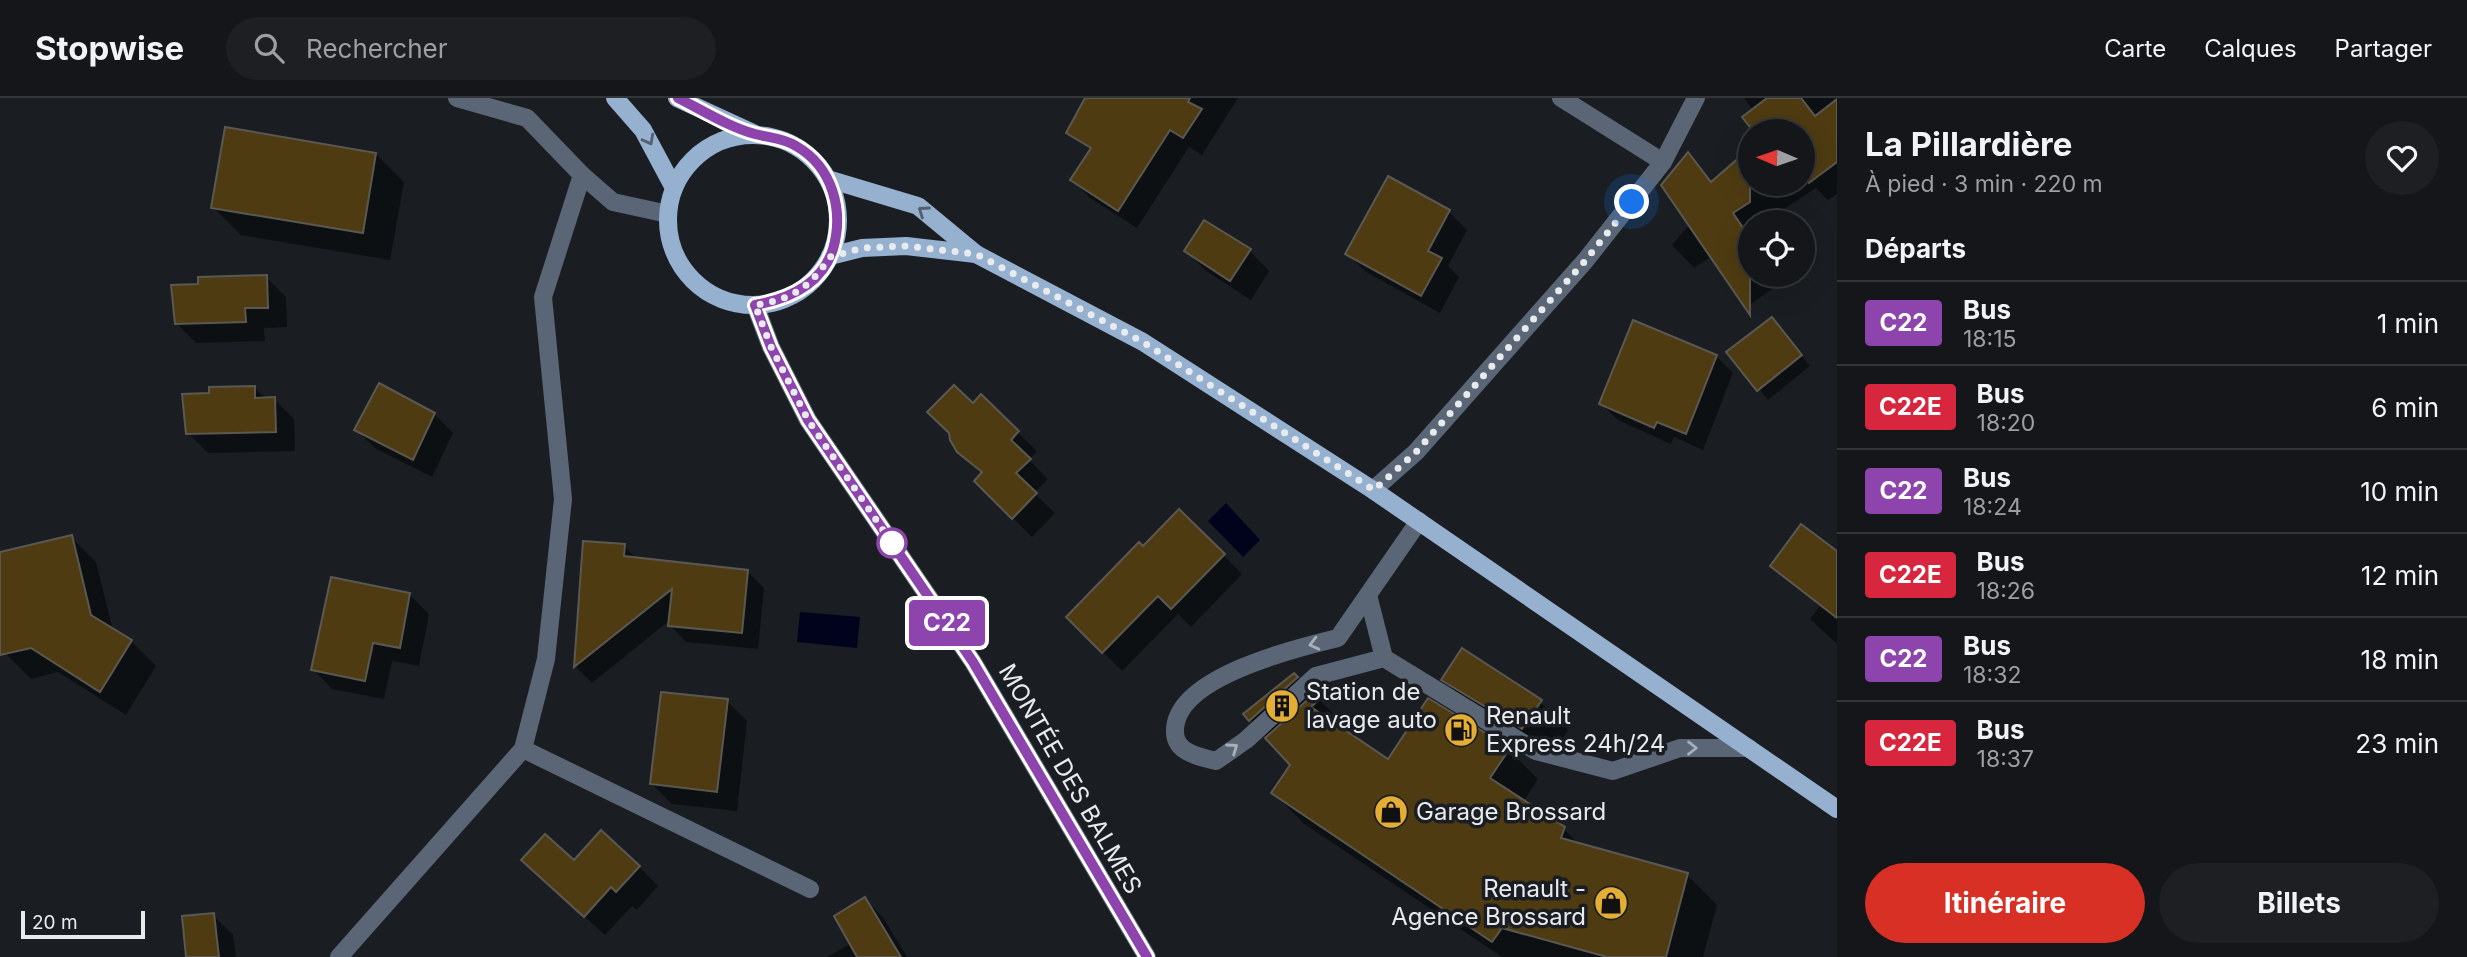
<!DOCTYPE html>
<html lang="fr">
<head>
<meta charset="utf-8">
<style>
	:root { --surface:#14161a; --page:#1d1f23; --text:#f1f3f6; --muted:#9d9fa2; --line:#333539; --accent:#d93025 }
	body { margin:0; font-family:Inter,sans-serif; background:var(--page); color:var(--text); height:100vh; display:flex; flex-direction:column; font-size:26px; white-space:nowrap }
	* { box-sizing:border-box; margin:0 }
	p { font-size:23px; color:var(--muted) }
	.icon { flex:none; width:38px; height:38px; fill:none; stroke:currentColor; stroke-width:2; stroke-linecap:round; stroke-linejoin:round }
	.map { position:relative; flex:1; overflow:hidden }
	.panel { display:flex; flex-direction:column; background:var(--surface); width:630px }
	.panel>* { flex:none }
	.badge { padding:0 14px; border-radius:5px; font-size:24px; line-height:46px }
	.needle { width:46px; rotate:272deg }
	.controls { position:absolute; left:1738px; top:21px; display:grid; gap:14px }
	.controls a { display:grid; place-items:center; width:77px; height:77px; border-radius:50%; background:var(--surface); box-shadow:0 7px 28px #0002,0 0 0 2px var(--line); font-size:35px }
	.scale { position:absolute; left:21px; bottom:18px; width:124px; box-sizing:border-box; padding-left:7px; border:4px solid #e8ebee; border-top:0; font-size:19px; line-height:24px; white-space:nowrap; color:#e8ebee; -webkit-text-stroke:5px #1a1e22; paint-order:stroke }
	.you { position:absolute; width:35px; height:35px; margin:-18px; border:5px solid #fff; border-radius:50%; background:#1a73e8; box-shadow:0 0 0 10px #1a73e833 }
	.map>.badge { position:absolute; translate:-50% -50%; box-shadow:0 0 0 4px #fff }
	h2 { padding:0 28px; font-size:26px; line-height:63px }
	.round { display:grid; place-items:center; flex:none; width:74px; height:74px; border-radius:37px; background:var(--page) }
	.overview { display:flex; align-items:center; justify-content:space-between; height:119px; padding:0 28px }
	h1 { font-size:33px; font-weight:700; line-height:52px }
	.button { display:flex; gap:14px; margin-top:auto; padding:14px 28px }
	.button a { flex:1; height:80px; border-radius:42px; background:var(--accent); color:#fff; font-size:28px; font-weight:700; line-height:80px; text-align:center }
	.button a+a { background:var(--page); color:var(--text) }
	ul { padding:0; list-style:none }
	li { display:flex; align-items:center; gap:21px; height:84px; padding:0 28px; border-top:2px solid var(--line) }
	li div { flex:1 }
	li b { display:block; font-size:26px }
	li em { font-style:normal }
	li .badge { min-width:77px; font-weight:700; text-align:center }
	header { display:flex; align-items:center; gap:42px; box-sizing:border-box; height:98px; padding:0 35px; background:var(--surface); border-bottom:2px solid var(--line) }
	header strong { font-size:33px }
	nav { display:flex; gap:38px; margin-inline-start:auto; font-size:24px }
	.search { width:490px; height:63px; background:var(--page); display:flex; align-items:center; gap:18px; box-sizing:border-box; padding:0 24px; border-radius:38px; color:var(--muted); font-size:26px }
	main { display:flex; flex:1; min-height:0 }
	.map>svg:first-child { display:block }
	.water { fill:#00031b }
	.shadow { fill:#0007 }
	.building { fill:#4e3b11; stroke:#5b5852; stroke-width:2 }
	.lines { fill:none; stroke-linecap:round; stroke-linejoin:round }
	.minor { stroke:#5a6675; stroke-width:18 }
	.major { stroke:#96b0d0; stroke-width:18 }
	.oneway { stroke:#526070 }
	.oneway2 { stroke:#a8afb8 }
	.line-casing { stroke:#fff; stroke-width:16 }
	.line { stroke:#8e44ad; stroke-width:10 }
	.walk { stroke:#e8ebee; stroke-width:7; stroke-dasharray:0 12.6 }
	.stop-dot { fill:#fff; stroke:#8e44ad; stroke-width:3.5 }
	.labels { text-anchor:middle; stroke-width:7; stroke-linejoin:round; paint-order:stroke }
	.poi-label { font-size:24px; fill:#e8ebee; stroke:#1a1e22; text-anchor:start }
	.street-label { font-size:24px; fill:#e8ebee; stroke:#1a1e22 }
</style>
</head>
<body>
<header>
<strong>Stopwise</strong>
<div class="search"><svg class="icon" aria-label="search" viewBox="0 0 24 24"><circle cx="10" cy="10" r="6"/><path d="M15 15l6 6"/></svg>Rechercher</div>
<nav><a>Carte</a><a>Calques</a><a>Partager</a></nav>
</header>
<main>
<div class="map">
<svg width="1837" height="859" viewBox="0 0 1837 859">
	<rect width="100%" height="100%" fill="#1a1e22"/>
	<g class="water">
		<polygon points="1226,405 1260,442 1243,459 1208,423"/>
		<polygon points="800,514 860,519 857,550 797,544"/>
	</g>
	<g class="shadow">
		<polygon points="1113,0 1238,0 1202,57 1189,49 1137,130 1090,100 1072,82 1092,51 1086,45"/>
		<polygon points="1744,0 1837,0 1837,96 1828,102 1816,90 1764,124 1750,124 1750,177 1779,177 1783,183 1751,206 1733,188 1712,158 1694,170 1672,147 1690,126 1688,57 1718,91 1750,52 1750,86 1802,86 1802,33 1755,33 1744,19 1753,12"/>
		<polygon points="376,56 404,84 390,162 241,137 213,109"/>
		<polygon points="1449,114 1467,132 1448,168 1459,179 1440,215 1366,174 1347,156"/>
		<polygon points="1186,153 1250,153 1269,173 1251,202 1206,173"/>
		<polygon points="266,179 286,199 287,229 264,230 265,243 196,245 176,225 199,188"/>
		<polygon points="1772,221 1810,268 1768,302 1729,254"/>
		<polygon points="1716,258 1733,275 1703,352 1674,339 1671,346 1618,322 1601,306"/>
		<polygon points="254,289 266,301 274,301 294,321 295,353 208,355 188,335 210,297"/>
		<polygon points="981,299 1037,353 1029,362 1048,381 1034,395 1055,415 1032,439 976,383 982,376 958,353 973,307"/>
		<polygon points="434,316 453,335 432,379 375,350 356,332"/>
		<polygon points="1179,413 1242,476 1191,529 1178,516 1122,573 1068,519 1144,450"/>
		<polygon points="71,439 96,464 113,532 131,543 156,568 126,617 58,574 31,581 6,556 0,533 0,456"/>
		<polygon points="584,445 624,448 638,462 747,473 764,490 758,551 686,544 670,527 670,522 592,585 576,569"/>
		<polygon points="1837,455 1837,546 1810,521 1820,508 1790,485 1773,468"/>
		<polygon points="409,496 429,516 419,568 392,563 384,601 332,591 313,571"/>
		<polygon points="1294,577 1349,631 1345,635 1388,664 1509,652 1538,681 1523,704 1564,731 1580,747 1687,777 1717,807 1703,859 1502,859 1303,725 1274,695 1292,667 1245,616"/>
		<polygon points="1443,581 1540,604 1568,632 1551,658 1471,609"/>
		<polygon points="727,603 747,623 737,713 672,706 652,686"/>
		<polygon points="574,764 639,769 658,788 637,812 632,808 605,837 543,781"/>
		<polygon points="865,801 884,821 907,859 827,859 851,845"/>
		<polygon points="213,817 233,837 236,859 188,859 184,820"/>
	</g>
	<g class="building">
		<polygon points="1085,0 1190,0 1188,4 1202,11 1183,40 1170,32 1118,113 1070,82 1091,50 1066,35"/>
		<polygon points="1767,0 1801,0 1815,18 1837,1 1837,64 1809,85 1802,77 1802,33 1753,33 1742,19"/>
		<polygon points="225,29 376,55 363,135 211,110"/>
		<polygon points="1750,50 1750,104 1733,115 1750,140 1750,217 1661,87 1688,54 1711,84"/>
		<polygon points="1388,78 1450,112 1428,153 1442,160 1421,198 1345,156"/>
		<polygon points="1204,122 1251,151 1230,183 1184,153"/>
		<polygon points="267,177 268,210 245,210 246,224 175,226 171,187 198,186 198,179"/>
		<polygon points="1772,219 1802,257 1757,293 1726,254"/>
		<polygon points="1633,222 1717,257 1686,336 1657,324 1654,330 1599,306"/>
		<polygon points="379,285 435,315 413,362 354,332"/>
		<polygon points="954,287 973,305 981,296 1019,333 1011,342 1031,361 1016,375 1037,395 1012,421 974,383 982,374 957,354 950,342 949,335 927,314"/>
		<polygon points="255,288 255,300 275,299 276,334 186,336 182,296 209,295 209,289"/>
		<polygon points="1179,411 1225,456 1171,511 1158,498 1102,555 1066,519 1139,444 1143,448"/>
		<polygon points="1801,426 1837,453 1837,520 1770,468"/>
		<polygon points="72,437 91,517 132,542 100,594 31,550 0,557 0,454"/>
		<polygon points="583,443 625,446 624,458 748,472 742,535 668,528 672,491 574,569"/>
		<polygon points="331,479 410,495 400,550 373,545 365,583 311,572"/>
		<polygon points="1462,550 1542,602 1522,631 1441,582"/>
		<polygon points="1294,575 1298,579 1249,623 1243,616"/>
		<polygon points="661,594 728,601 717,694 650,686"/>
		<polygon points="1315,595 1321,600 1311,609 1388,661 1428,600 1510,650 1490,680 1565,729 1561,740 1688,775 1666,859 1607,859 1502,830 1492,844 1271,695 1290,667 1265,640"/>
		<polygon points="601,732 640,768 616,794 611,789 584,819 521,762 545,736 574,762"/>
		<polygon points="865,799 901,859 857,859 834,818"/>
		<polygon points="214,815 219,859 186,859 182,818"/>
	</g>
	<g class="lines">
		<g class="minor">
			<polyline points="457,0 527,20 582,77 613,104 668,116"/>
			<polyline points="1561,0 1663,64"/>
			<polyline points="755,207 771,249 808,322 973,564 1147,859"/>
			<polyline points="1373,392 1416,354 1585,163 1663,64 1696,0"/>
			<path d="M1419,423L1338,540C1296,550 1172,580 1175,635C1176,655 1200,659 1216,663L1246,642L1316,578L1384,560L1536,653L1613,673L1680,650H1749"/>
			<polyline points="1368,497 1384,560"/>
			<polyline points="523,651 810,791"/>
			<polyline points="339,859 523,651 546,561 563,401 543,199 582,77"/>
		</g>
		<g class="major">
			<polyline points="615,0 643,32 674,90"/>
			<polyline points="677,0 755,36"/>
			<circle cx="753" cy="122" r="85"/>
			<polyline points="828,81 918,108 976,156 1143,244 1373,392 1837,711"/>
			<polyline points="830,158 862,150 906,148 976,156"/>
		</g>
	</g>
	<defs><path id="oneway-chevron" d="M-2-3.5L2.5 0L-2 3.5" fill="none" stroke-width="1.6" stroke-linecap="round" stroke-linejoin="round" transform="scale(1.75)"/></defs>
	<g class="oneway">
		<use href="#oneway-chevron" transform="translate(649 42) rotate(62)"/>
		<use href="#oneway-chevron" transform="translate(923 113) rotate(-145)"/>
	</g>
	<g class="oneway2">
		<use href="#oneway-chevron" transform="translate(1314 546) rotate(166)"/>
		<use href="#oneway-chevron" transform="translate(1233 650) rotate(-35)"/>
		<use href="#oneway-chevron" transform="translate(1692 650)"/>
	</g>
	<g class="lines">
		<g class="line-casing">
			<path id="line" d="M678,0C702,12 729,29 755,36C770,40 783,40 796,48C833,69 844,113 833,151C822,186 789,201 755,207L771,249L808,322L973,564L1147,859"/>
		</g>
		<use href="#line" class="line"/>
		<path class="walk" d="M892,445L898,454L808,322L771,249L755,207C793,201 809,190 830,159L862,150L906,148L976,156L1143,244L1374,392L1416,354L1585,163L1632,104"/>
	</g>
	<defs>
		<g id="building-disc" transform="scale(1.75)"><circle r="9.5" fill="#e4ae35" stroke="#1a1e22"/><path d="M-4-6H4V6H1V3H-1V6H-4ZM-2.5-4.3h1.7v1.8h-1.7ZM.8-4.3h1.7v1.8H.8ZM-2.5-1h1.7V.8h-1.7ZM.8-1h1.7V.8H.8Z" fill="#111"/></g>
		<g id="fuel-disc" transform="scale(1.75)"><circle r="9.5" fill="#e4ae35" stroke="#1a1e22"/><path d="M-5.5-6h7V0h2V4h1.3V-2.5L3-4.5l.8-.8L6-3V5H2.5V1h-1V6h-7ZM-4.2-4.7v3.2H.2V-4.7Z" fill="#111"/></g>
		<g id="shop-disc" transform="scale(1.75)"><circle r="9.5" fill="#e4ae35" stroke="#1a1e22"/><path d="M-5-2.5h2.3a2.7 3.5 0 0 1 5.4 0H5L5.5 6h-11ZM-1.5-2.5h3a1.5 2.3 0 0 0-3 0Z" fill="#111"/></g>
	</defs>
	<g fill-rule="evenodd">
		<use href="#building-disc" x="1282" y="608"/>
		<use href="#fuel-disc" x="1461" y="632"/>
		<use href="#shop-disc" x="1391" y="714"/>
		<use href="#shop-disc" x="1611" y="805"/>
	</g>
	<circle class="stop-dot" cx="892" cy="445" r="14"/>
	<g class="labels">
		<g class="poi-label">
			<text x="1306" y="602">Station de<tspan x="1306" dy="28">lavage auto</tspan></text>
			<text x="1486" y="626">Renault<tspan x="1486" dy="28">Express 24h/24</tspan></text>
			<text x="1416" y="722">Garage Brossard</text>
			<text x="1586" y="799" text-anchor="end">Renault -<tspan x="1586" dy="28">Agence Brossard</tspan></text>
		</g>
		<g class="street-label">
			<text transform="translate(1070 681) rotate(60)" y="8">MONTÉE DES BALMES</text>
		</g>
	</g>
</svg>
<div class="controls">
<a><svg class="needle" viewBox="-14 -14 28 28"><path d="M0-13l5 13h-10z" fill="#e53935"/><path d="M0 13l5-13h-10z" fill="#9d9fa2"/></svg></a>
<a><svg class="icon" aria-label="locate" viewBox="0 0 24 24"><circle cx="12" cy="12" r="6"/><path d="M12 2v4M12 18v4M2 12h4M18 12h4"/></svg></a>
</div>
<div class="scale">20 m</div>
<div class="you" style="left:1632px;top:104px"></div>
<b class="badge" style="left:947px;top:525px;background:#8e44ad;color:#fff">C22</b>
</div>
<section class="panel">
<div class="overview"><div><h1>La Pillardière</h1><p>À pied · 3 min · 220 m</p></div><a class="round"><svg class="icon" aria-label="heart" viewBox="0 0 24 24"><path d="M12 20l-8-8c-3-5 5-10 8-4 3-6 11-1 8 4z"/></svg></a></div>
<h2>Départs</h2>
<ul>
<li><span class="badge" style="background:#8e44ad;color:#fff">C22</span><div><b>Bus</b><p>18:15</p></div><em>1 min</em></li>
<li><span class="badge" style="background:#d7263d;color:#fff">C22E</span><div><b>Bus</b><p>18:20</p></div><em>6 min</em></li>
<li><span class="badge" style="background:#8e44ad;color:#fff">C22</span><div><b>Bus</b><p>18:24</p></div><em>10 min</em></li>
<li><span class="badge" style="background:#d7263d;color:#fff">C22E</span><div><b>Bus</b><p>18:26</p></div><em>12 min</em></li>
<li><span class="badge" style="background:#8e44ad;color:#fff">C22</span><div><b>Bus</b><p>18:32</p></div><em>18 min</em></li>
<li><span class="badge" style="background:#d7263d;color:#fff">C22E</span><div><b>Bus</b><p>18:37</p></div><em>23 min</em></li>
</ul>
<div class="button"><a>Itinéraire</a><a>Billets</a></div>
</section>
</main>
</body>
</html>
